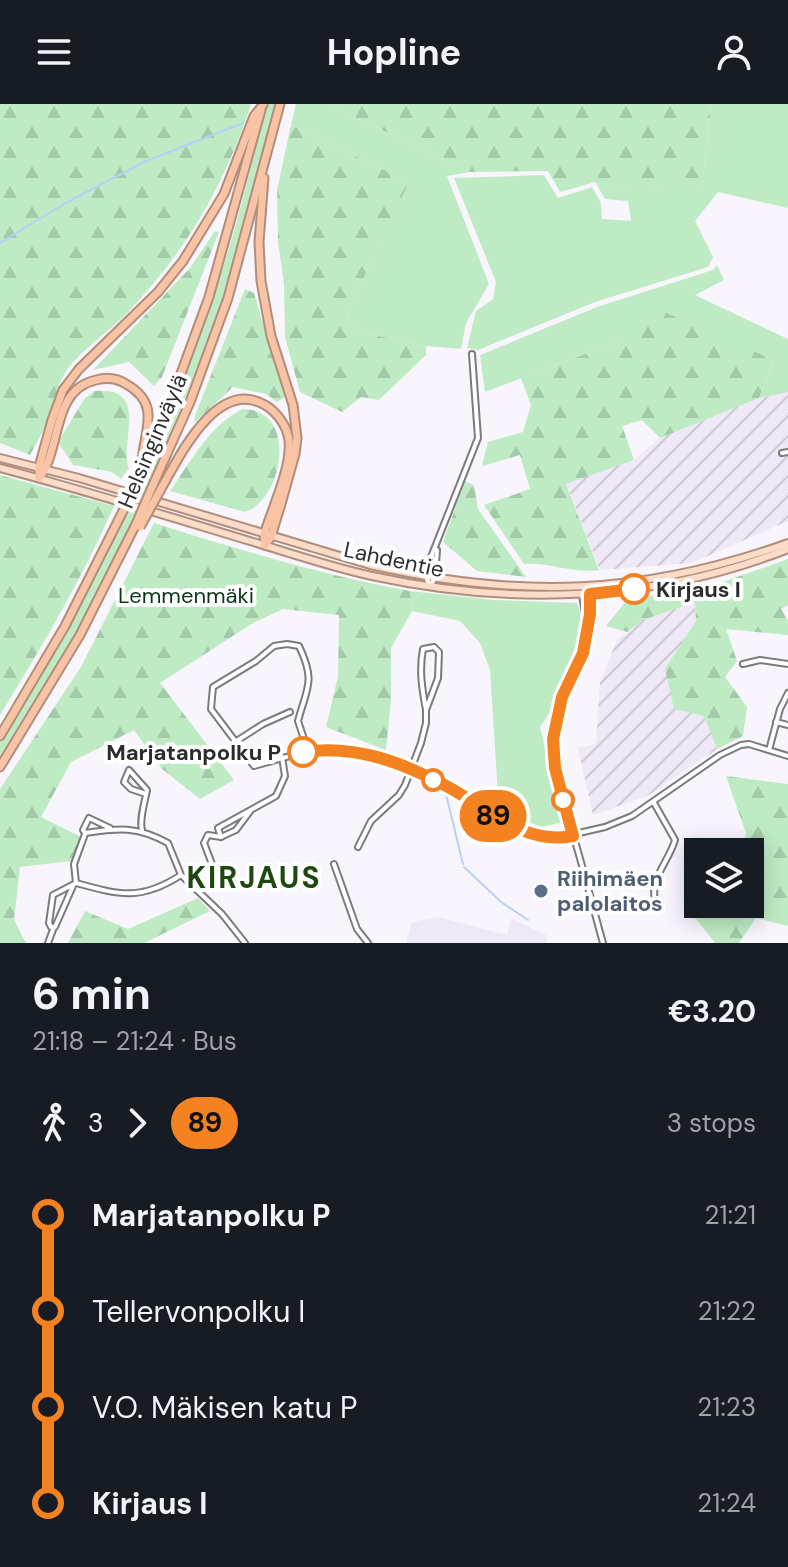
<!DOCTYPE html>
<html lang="en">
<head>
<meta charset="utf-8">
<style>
	:root { --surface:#171b24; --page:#242831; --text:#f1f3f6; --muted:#9ea1a6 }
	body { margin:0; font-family:"DM Sans",sans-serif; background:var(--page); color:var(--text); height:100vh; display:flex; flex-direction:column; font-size:30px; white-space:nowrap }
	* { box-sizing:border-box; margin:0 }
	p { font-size:26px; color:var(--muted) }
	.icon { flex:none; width:44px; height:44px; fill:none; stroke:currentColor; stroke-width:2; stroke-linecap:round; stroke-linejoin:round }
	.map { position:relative; height:839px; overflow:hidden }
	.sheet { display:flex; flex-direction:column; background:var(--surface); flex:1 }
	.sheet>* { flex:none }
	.badge { padding:0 16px; border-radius:26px; font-size:28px; line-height:52px }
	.fabs { position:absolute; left:684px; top:734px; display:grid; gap:16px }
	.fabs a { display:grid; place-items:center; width:80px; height:80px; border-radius:0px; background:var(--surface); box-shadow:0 4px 20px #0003; font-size:40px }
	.map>.badge { position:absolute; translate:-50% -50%; box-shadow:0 0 0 4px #fff }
	.legs { display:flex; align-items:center; gap:12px; height:88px; padding:0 32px; font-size:26px }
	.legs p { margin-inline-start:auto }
	.head { display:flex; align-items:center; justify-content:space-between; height:136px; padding:0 32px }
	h1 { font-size:44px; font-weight:700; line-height:60px }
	ul { padding:0 32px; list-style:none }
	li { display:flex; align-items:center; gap:28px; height:96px; font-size:30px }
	li i { display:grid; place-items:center; width:12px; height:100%; margin:0 10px; background:currentColor }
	li i::after { content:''; width:20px; height:20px; margin:-10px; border:6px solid; border-radius:50%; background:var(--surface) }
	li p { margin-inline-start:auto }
	li:first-child i { background:linear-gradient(#0000 50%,currentColor 0) }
	li:last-child i { background:linear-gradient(currentColor 50%,#0000 0) }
	header { display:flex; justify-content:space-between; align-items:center; height:104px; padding:0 32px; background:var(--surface); font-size:36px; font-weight:700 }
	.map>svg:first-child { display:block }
	.built { fill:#efe9f7 }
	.industrial { fill:url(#industrial-furrows) }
	.green { fill:#beebc4 }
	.forest { fill:url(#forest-firs) }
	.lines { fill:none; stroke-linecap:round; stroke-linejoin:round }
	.stream { stroke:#b9d0f6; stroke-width:2 }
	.minor-casing { stroke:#7c797f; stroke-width:8 }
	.tertiary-casing { stroke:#7c797f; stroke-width:8 }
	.primary-casing { stroke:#b18e7b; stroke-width:10 }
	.motorway-casing { stroke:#b18e7b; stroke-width:11 }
	.minor { stroke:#fff; stroke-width:4 }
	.tertiary { stroke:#fff; stroke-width:4 }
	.primary { stroke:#fbdcc9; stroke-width:6 }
	.motorway { stroke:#f9c4a5; stroke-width:7 }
	.motorway-bridge-casing { stroke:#b18e7b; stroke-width:11; stroke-linecap:butt }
	.motorway-bridge { stroke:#f9c4a5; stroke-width:7 }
	.line-1-casing { stroke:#fff; stroke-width:18 }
	.line-1 { stroke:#f58220; stroke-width:12 }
	.stop-1-dot { fill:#fff; stroke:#f58220; stroke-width:4 }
	.service-dot { fill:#5c6f8a; stroke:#fff; stroke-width:3 }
	.labels { text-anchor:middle; stroke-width:8; stroke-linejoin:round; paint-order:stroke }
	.street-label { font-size:22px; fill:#2c2b2d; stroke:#fff }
	.stop-label { font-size:22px; font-weight:bold; fill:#2c2b2d; stroke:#fff; text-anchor:start }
	.park-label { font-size:22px; fill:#0a3817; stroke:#fff }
	.service-label { font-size:22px; font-weight:bold; fill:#4e5e75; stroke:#fff; text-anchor:start }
	.district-label { font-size:30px; font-weight:bold; letter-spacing:2px; fill:#1d490e; stroke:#fff }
</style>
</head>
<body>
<header><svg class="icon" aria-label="menu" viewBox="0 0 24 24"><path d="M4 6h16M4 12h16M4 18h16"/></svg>Hopline<svg class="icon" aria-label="person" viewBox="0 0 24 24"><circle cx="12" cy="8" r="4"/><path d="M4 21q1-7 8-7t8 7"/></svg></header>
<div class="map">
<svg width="788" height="839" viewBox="0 0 788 839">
	<defs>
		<pattern id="industrial-furrows" width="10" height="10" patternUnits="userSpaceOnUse" patternTransform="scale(2)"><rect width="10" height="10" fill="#efe9f7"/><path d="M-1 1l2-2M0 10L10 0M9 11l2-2" fill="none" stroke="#cdc8d4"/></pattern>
		<pattern id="forest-firs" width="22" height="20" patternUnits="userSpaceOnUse" patternTransform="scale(2)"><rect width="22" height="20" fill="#beebc4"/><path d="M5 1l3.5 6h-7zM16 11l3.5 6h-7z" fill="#a3caa9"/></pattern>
	</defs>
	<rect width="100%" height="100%" fill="#f8f5fc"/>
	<polygon class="built" points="438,813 507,831 511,814 546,831 547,839 406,839 412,818"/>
	<g class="industrial">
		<polygon points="788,288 788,417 691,459 600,466 566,379 634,356 660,334 759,294"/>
		<polygon points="695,498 696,517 665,565 704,612 717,645 647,692 593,711 578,644 596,640 600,579 617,536 643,516"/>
	</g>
	<g class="green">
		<path d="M266,0H276L224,190L187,289L145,387L137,384C165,319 191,256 214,190C236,128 251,64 266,0Z"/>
		<polygon points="296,0 328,0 469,68 447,72 489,180 466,219 461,245 426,242 355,227 347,209 408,78 291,21"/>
		<polygon points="711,0 788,0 788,104 718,88 695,117 713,153 708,163 595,198 478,246 467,244 476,207 493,195 496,178 454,74 544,71 558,94 592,83 601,99 602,115 631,117 628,97 605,95 597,81 702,83"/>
		<polygon points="717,161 724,176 695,191 788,235 788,288 759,294 774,256 620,237 485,288 480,251 597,203 713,166"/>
		<path d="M128,406L135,408C100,495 49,576 0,655V639L74,514Z"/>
		<path d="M410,487L494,496L577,499C594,541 564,589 540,623L563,718L541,723L499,706L490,566L480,539L460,517L412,507Z"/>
	</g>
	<g class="forest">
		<path d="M0,0H251C224,82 187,146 128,208C109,228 82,245 66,267C56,283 54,301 47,318C42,329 36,340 30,351L0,339Z"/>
		<polygon points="328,0 711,0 702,84 597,81 595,78 560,88 548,67 469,68"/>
		<polygon points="291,21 409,78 347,209 355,227 426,242 426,251 379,296 361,293 342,308 300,288 285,233 284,180 278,138 277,86"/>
		<polygon points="215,127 219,128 162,273 154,282 129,258 93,266 190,164"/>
		<polygon points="245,185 254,189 285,293 277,298 266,290 233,283 195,318 194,314"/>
		<path d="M664,208L774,256L759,294L660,334L642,316L622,322L634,356L566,380L599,466C573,470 550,458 524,460L484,401L530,385L520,351L482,362L488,338L523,328L531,301L521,274L620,237L623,222Z"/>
		<path d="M95,287C151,282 119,339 129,364L121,375L112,368L73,361L58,338L85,294Z"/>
		<path d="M243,305C299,306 283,396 245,408L170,387C190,359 210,320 243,305Z"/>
		<path d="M0,371L114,402C82,475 41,544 0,611Z"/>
		<polygon points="465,377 474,381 478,405 526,473 477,467 443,438"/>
		<path d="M154,419C239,446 323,471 410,487L412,507L391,544V596L386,646L326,623L338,572L339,511L283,505L253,519L160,579L234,676L200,695L162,665L134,626L71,658L41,713L83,734L72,757L20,763L14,816L26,839H0V685L81,563Z"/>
		<polygon points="788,455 788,501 781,505 788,517 788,531 726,525 737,557 725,573 747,603 743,632 717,645 704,612 674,605 665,565 696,517 695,498 643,516 627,528 606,522 627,496 720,479"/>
		<polygon points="726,672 788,680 788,822 756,814 739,839 715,839 693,811 703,800 750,800 750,748 743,748 746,729"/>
		<polygon points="198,794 210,807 144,839 68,839 85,807 128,825"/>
	</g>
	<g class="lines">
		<g class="stream">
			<polyline points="0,139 64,100 144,58 243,19"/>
			<polyline points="446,690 463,760"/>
			<polyline points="464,763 501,798 528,816"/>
		</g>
		<g class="minor-casing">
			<g id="minor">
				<polyline points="782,349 788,348"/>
				<polyline points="430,483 426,472 431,453 478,334 472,250"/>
				<polyline points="430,483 435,473 437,446"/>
				<polyline points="743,560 760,556 788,560"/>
				<polyline points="776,618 788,621"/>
				<polyline points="235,638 263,620 290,608"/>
				<polyline points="769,646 780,605 788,589"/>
				<path d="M308,647L298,617C307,583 316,578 299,542L287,540L274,542L256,557L213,583L211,605L254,662L308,647L339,646L367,649L451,684L508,720L536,732L557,734L605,723L632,712L720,651L741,641L749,640L788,652"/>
				<path d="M654,699L675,736C669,758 646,778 657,802"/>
				<polyline points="251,706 236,726 221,733 218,724 276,692 285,672 282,653"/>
				<path d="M110,724L89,714L83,726L85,729C119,724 137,722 168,739L181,771L222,810L245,839"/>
				<path d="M142,726C139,715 145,698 147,686L129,666L124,678L131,685L146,690"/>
				<path d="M85,730L74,760L76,779C120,791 141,797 181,771"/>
				<path d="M358,743L371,717L399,691L405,681L421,639L426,619V606L438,574L439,548L434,543L423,545C419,566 422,585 426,606"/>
				<polyline points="212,760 204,739 208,731 221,733"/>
				<polyline points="334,760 357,825 368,839"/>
				<polyline points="73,782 55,823 51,823 49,819 53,791 76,779"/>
				<polyline points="48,839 54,823"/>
			</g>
		</g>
		<g class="tertiary-casing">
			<g id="tertiary">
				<path d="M585,484C608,512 558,591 554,624C549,665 566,705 577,744C586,775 594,807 603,839"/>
				<polyline points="582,491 587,522"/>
			</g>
		</g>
		<g class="primary-casing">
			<g id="primary">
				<path d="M0,354L79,374L370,461C521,495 643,491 788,439"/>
				<path d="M0,364C84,386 167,412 250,437C290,449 331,463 372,472C511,502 655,498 788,445"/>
			</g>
		</g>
		<g class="motorway-casing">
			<g id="motorway">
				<polyline points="264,74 259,138 261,177 271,232 293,301 297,334 295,350 281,400 271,433 265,441"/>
				<path d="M40,373C62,343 51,286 96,276C107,273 117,274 126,280C162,300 144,327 142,357"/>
				<polyline points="39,374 39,363 52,316 63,286 79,265 158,188 183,157 224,90 254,12 263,1"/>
				<polyline points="153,381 190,298 228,194 280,0"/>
				<path d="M161,385C179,353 217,273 265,301C277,308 287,322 289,336C292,363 272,404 264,431L265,441"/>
				<polyline points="133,386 172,294 209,193 261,6"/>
				<polyline points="0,632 65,522 122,409"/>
				<polyline points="0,663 80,531 136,420"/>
			</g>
		</g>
		<use href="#minor" class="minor"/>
		<use href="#tertiary" class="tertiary"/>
		<use href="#primary" class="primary"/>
		<use href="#motorway" class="motorway"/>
		<g class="motorway-bridge-casing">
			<g id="motorway-bridge">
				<polyline points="122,409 133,386"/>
				<polyline points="136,420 153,381"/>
				<polyline points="140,423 161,385"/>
			</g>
		</g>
		<use href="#motorway-bridge" class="motorway-bridge"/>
	</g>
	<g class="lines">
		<g class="line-1-casing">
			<path id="line-1" d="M303,648C356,640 404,659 450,684C490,706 524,741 573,732L555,664L553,635L562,593L583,549L590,510V490L634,485"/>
		</g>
		<use href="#line-1" class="line-1"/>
	</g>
	<g class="stop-1-dot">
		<circle cx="634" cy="485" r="14"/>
		<circle cx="303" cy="648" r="14"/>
		<circle cx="433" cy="676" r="10"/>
		<circle cx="563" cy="696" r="10"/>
	</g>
	<circle class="service-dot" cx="541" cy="787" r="8"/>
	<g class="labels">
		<g class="street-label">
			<text transform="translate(152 337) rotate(-67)" y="8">Helsinginväylä</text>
			<text transform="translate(394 455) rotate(12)" y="8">Lahdentie</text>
		</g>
		<g class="stop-label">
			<text x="656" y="493">Kirjaus I</text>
			<text x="281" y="656" text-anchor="end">Marjatanpolku P</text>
		</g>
		<g class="park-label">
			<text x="186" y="499">Lemmenmäki</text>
		</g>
		<g class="service-label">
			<text x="557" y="782">Riihimäen<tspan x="557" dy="25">palolaitos</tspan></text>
		</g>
		<g class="district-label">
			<text x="254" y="784">KIRJAUS</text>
		</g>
	</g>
</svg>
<div class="fabs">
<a><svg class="icon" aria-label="layers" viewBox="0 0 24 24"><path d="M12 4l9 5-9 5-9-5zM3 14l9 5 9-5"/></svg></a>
</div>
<b class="badge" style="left:493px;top:712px;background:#f58220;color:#111">89</b>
</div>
<section class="sheet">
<div class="head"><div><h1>6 min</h1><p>21:18 – 21:24 · Bus</p></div><b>€3.20</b></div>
<div class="legs"><svg class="icon" aria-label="walk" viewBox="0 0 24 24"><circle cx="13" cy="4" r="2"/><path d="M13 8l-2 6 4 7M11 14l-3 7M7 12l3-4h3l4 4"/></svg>3<svg class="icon" aria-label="forward" viewBox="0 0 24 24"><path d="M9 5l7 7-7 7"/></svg><b class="badge" style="background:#f58220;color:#111">89</b><p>3 stops</p></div>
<ul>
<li><i style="color:#f58220"></i><b>Marjatanpolku P</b><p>21:21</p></li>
<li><i style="color:#f58220"></i><span>Tellervonpolku I</span><p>21:22</p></li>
<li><i style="color:#f58220"></i><span>V.O. Mäkisen katu P</span><p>21:23</p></li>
<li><i style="color:#f58220"></i><b>Kirjaus I</b><p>21:24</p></li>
</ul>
</section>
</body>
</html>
